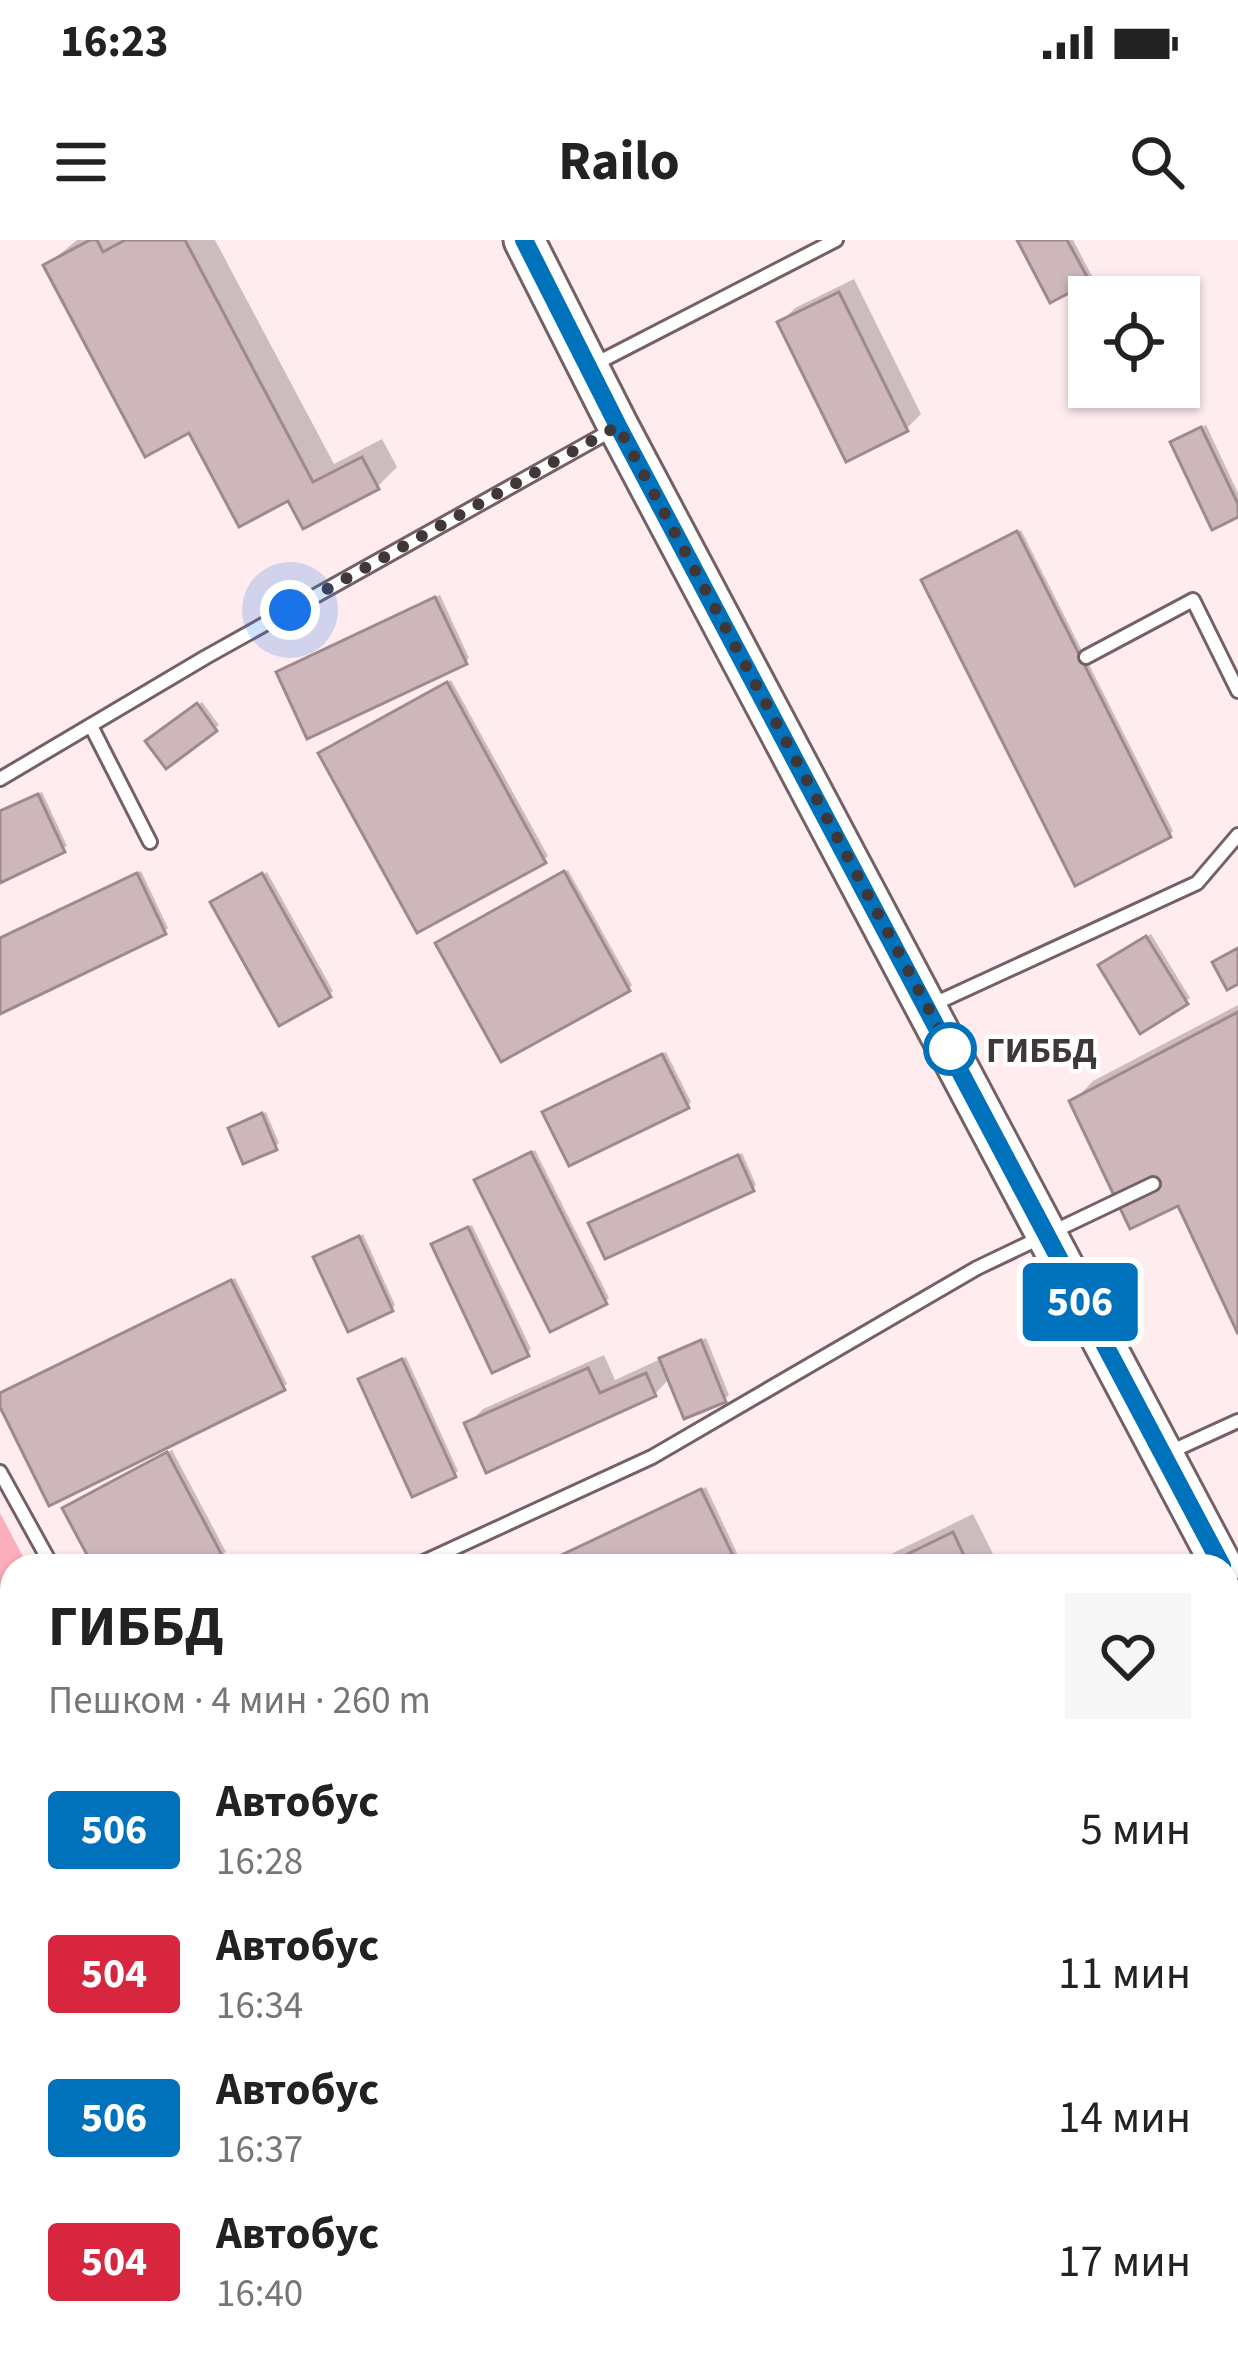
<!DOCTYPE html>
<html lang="ru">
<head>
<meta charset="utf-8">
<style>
	:root { --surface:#fff; --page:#f6f6f6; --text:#222; --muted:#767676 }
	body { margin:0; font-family:"Source Sans 3",sans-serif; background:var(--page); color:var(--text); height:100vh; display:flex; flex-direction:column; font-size:45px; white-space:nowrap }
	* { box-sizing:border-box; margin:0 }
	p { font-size:39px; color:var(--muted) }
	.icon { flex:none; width:66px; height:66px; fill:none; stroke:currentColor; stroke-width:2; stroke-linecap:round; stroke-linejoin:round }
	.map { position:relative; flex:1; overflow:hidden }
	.drawer { position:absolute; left:0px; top:1314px; width:1239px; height:807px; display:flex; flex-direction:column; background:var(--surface); border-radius:36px 36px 0 0; box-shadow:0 3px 9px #0004 }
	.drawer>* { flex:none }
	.badge { padding:0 24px; border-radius:9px; font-size:42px; line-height:78px }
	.fabs { position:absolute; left:1068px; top:36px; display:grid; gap:24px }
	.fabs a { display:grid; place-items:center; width:132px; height:132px; border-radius:0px; background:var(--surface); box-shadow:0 3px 9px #0004; font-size:60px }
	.you { position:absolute; width:60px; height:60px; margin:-30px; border:9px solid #fff; border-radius:50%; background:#1a73e8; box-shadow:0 0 0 18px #1a73e833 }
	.map>.badge { position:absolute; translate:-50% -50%; box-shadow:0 0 0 6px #fff }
	.round { display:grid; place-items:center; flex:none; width:126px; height:126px; border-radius:0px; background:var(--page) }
	.head { display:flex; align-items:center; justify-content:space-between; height:204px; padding:0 48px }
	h1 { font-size:57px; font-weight:700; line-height:90px }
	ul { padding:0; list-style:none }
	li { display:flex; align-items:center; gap:36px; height:144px; padding:0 48px }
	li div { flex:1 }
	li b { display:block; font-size:45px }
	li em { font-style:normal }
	li .badge { min-width:132px; font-weight:700; text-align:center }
	.status { display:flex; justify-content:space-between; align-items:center; height:84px; padding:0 60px; background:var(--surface); direction:ltr }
	.status svg { height:33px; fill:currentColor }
	header { display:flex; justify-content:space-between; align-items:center; height:156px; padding:0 48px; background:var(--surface); font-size:54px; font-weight:700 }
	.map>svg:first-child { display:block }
	.green { fill:#fdaebd }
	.shadow { fill:#0003 }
	.building { fill:#ceb7bb; stroke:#9f898d; stroke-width:3 }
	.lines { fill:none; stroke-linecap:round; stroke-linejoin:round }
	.lane-casing { stroke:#756164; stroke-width:18 }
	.primary-casing { stroke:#756164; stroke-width:45 }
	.lane { stroke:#fff; stroke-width:12 }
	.primary { stroke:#fff; stroke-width:39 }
	.line-casing { stroke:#fff; stroke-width:27 }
	.line { stroke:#0072bc; stroke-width:18 }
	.walk { stroke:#403739; stroke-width:12; stroke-dasharray:0 21.6 }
	.stop-dot { fill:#fff; stroke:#0072bc; stroke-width:6 }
	.labels { text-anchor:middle; stroke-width:9; stroke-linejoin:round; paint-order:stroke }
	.stop-label { font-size:36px; font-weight:bold; fill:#403739; stroke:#fff; text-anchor:start }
</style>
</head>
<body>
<div class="status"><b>16:23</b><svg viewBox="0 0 49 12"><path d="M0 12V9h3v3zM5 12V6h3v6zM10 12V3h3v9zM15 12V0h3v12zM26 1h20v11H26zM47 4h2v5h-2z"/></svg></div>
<header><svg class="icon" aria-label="menu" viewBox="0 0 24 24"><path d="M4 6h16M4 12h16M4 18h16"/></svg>Railo<svg class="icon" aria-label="search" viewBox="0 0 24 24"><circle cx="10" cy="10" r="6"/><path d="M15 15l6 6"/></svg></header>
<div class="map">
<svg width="1238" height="2119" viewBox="0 0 1238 2119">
	<rect width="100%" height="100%" fill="#ffecef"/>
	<g class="green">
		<polygon points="0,1273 28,1326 12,1326 12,1842 0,1818"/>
		<polygon points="12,1993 12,2109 121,2109 127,2119 0,2119 0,2019"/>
		<polygon points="155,2109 455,2109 461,2119 161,2119"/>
	</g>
	<g class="shadow">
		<polygon points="77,0 215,0 334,224 382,199 397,227 377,247 289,257 190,189 47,25"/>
		<polygon points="1020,0 1073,0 1092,36 1088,40"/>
		<polygon points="854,39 921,174 906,189 780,83 795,68"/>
		<polygon points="1206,185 1238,253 1238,274 1178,199"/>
		<polygon points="1021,290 1173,591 1169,595 924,340"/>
		<polygon points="440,355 469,418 465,422 280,432"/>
		<polygon points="451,440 548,616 544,620 325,510"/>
		<polygon points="202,462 219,485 167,525 153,498"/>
		<polygon points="42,552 67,606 0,639 0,572"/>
		<polygon points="568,630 632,745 628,749 443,700"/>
		<polygon points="141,631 168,688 164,692 0,770 0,699"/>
		<polygon points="267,632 333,751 329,754 218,658"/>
		<polygon points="1151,694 1190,758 1186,761 1106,722"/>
		<polygon points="1238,765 1238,1087 1180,962 1073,862 1093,841"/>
		<polygon points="666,812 691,862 687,866 550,868"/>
		<polygon points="266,872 279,903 275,907 236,885"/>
		<polygon points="535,910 609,1058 605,1062 482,937"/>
		<polygon points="742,913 756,945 752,949 592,983"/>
		<polygon points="472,985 531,1109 527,1113 439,1001"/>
		<polygon points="363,994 395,1065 391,1069 317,1017"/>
		<polygon points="235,1038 287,1144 283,1147 0,1160 2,1153"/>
		<polygon points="706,1098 729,1155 725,1159 670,1138 655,1154 468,1184 483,1169 604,1115 615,1140"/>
		<polygon points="406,1117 458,1231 454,1235 366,1136"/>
		<polygon points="172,1210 226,1312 204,1326 96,1326 69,1265"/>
		<polygon points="706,1247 743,1326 539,1326"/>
		<polygon points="973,1274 999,1326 879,1326 891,1314"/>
		<polygon points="1230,2007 1238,2024 1238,2072 1227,2080 1227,2008"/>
		<polygon points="502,2109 610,2109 615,2119 508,2119"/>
		<polygon points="999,2109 1161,2109 1138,2119 989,2119"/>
	</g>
	<g class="building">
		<polygon points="90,0 97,0 103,12 125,0 185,0 313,242 362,217 379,249 303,289 288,261 239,287 189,193 145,217 43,25"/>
		<polygon points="1017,0 1067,0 1090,42 1050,63"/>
		<polygon points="839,52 908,191 846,222 777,82"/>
		<polygon points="1201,187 1238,264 1238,277 1212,290 1170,202"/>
		<polygon points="1017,291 1171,597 1075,646 921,340"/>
		<polygon points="435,357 467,424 307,499 276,432"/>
		<polygon points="447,442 546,623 417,693 318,513"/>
		<polygon points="197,463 217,491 166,529 145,501"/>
		<polygon points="38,554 65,612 0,643 0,571"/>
		<polygon points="564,631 630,751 501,822 435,703"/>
		<polygon points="137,633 166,694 0,774 0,698"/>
		<polygon points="262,633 331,757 279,786 210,662"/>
		<polygon points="1146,696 1188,764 1140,794 1098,725"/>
		<polygon points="1238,708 1238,744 1227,750 1212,722"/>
		<polygon points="1238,772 1238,1094 1178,966 1130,989 1069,861"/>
		<polygon points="662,814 689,868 569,926 542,872"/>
		<polygon points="262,873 277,910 243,924 228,888"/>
		<polygon points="531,912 607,1064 550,1092 474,940"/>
		<polygon points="738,915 754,951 605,1019 588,983"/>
		<polygon points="468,987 529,1116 492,1133 431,1004"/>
		<polygon points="359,996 393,1071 348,1092 313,1017"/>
		<polygon points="231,1040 285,1150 49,1266 0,1167 0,1153"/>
		<polygon points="701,1100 726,1162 684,1179 659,1118"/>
		<polygon points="402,1119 456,1237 412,1257 358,1139"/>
		<polygon points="588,1128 600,1153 646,1133 656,1156 486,1233 464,1183"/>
		<polygon points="167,1212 224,1319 210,1326 93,1326 62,1268"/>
		<polygon points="701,1249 738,1326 538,1326"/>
		<polygon points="953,1292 969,1326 883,1326"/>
		<polygon points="499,2109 579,2109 585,2119 504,2119"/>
		<polygon points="1018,2109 1168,2109 1146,2119 996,2119"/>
	</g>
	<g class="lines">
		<g class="lane-casing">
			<g id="lane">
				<polyline points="595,124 836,0"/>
				<polyline points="1086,417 1193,360 1238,451"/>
				<polyline points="91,486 150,602"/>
				<polyline points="0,539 206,417 614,189"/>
				<polyline points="934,764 1197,643 1238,595"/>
				<polyline points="1170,1212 1238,1181"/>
				<polyline points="0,1232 52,1326"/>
				<polyline points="415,1326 652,1217 977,1028 1153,944"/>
				<polyline points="1227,1745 1238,1733"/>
				<polyline points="0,1850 12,1872"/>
				<polyline points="0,1960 12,1933"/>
				<polyline points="141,2109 146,2119"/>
				<polyline points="469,2109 475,2119"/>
				<polyline points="840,2119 852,2109"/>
			</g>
		</g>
		<g class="primary-casing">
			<polyline id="primary" points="524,0 618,186 1222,1326"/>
		</g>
		<use href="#lane" class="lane"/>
		<use href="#primary" class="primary"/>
	</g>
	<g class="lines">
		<g class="line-casing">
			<polyline id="line" points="524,0 618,186 1222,1326"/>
		</g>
		<use href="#line" class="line"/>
		<polyline class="walk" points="290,370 618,186 950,809"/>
	</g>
	<circle class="stop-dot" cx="950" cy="809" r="24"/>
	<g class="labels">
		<g class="stop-label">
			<text x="986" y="822">ГИББД</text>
		</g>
	</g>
</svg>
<div class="fabs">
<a><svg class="icon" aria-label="locate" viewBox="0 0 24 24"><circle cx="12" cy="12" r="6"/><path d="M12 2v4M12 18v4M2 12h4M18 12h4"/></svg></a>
</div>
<div class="you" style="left:290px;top:370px"></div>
<b class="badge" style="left:1080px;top:1062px;background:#0072bc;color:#fff">506</b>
<section class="drawer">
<div class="head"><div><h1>ГИББД</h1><p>Пешком · 4 мин · 260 m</p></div><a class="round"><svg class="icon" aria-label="heart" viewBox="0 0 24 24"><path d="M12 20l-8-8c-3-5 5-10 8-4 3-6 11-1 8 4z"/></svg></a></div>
<ul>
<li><span class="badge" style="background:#0072bc;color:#fff">506</span><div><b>Автобус</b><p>16:28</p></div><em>5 мин</em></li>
<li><span class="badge" style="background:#d7263d;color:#fff">504</span><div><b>Автобус</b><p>16:34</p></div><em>11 мин</em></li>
<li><span class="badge" style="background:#0072bc;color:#fff">506</span><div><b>Автобус</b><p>16:37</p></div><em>14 мин</em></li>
<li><span class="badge" style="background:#d7263d;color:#fff">504</span><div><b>Автобус</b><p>16:40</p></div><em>17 мин</em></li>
</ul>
</section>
</div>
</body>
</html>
